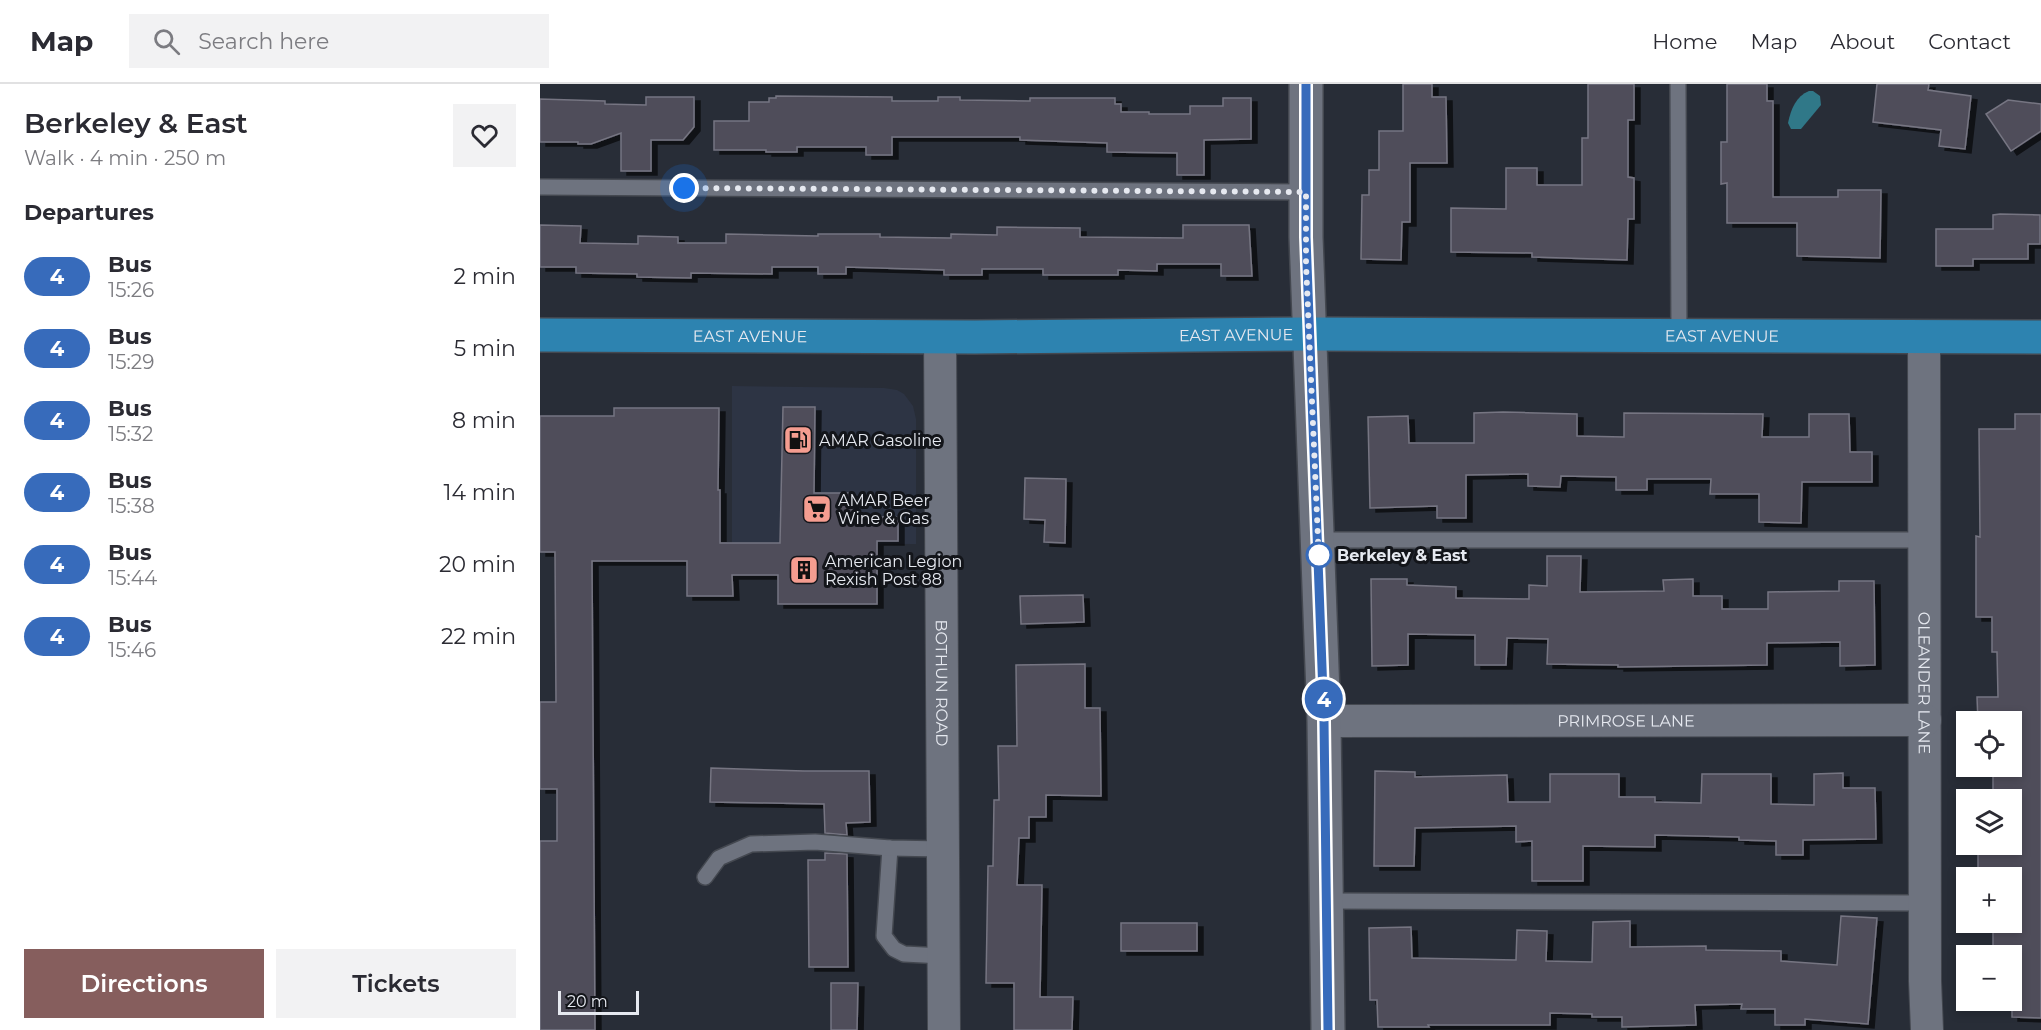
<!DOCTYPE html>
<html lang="en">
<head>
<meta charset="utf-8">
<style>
	:root { --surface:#fff; --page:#f2f2f3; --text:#2b2b33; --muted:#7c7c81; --line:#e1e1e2; --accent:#865e5d }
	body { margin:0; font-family:Montserrat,sans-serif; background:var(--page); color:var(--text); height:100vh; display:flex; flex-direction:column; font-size:22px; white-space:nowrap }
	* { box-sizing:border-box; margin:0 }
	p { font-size:20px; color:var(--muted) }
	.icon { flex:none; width:33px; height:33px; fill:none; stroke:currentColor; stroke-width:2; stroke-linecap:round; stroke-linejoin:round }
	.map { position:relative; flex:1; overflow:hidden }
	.panel { display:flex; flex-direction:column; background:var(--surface); width:540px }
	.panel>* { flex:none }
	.badge { padding:0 12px; border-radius:20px; font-size:21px; line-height:39px }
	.controls { position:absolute; left:1416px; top:627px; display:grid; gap:12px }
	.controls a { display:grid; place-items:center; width:66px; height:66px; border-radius:0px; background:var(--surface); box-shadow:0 3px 9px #0003; font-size:30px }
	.scale { position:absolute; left:18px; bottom:15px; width:81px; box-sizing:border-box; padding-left:6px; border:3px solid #e6e9f0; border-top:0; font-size:16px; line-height:21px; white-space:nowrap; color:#e6e9f0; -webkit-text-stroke:4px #13151a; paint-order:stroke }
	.you { position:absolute; width:30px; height:30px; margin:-15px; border:4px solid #fff; border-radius:50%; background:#1a73e8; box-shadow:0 0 0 9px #1a73e833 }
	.map>.badge { position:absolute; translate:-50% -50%; box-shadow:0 0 0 3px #fff }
	h2 { padding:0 24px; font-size:22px; line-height:54px }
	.round { display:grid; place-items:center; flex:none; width:63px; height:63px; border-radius:0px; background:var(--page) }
	.headline { display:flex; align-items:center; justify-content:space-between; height:102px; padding:0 24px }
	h1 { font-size:28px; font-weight:600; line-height:45px }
	.cta { display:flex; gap:12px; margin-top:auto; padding:12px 24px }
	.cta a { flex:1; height:69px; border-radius:0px; background:var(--accent); color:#fff; font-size:24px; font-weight:600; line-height:69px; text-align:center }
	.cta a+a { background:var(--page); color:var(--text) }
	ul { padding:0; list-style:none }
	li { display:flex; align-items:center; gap:18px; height:72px; padding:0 24px }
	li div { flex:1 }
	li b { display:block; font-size:22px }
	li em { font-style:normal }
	li .badge { min-width:66px; font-weight:700; text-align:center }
	header { display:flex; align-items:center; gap:36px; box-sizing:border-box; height:84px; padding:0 30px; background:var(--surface); border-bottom:2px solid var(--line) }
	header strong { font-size:28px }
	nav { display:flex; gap:33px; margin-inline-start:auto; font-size:21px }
	.search { width:420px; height:54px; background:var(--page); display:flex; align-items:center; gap:15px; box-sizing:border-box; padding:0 21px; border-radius:0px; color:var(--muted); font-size:22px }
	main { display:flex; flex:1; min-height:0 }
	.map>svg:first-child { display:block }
	.built { fill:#2d3444 }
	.water { fill:#307888 }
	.building { fill:#4f4e5a; stroke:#767582; stroke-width:1.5; filter:url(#shadow) }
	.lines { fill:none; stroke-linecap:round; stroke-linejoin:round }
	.lane-casing { stroke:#444850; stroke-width:18 }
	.street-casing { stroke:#444850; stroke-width:34 }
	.secondary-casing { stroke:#444850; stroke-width:36 }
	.primary-casing { stroke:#444850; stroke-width:36 }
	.lane { stroke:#6e737f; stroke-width:15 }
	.street { stroke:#6e737f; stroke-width:32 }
	.secondary { stroke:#6e737f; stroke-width:33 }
	.primary { stroke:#2d83b0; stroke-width:33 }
	.line-casing { stroke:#fff; stroke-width:14 }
	.line { stroke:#376bbb; stroke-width:9 }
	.walk { stroke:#e6e9f0; stroke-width:6; stroke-dasharray:0 10.8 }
	.stop-dot { fill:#fff; stroke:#376bbb; stroke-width:3 }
	.labels { text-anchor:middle; stroke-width:6; stroke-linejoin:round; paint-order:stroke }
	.street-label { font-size:16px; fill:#e6e9f0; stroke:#13151a }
	.poi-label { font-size:16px; fill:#e6e9f0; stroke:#13151a; text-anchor:start }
	.stop-label { font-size:16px; font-weight:bold; fill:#e6e9f0; stroke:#13151a; text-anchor:start }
</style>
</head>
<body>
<header>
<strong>Map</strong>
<div class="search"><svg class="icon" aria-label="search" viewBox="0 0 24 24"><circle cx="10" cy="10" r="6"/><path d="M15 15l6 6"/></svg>Search here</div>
<nav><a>Home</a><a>Map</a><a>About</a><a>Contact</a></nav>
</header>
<main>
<section class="panel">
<div class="headline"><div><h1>Berkeley &amp; East</h1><p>Walk · 4 min · 250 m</p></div><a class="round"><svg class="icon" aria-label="heart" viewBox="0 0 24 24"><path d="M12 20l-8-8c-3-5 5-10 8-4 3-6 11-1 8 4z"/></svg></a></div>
<h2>Departures</h2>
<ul>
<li><span class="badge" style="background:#376bbb;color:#fff">4</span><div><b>Bus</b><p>15:26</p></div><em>2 min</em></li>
<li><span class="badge" style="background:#376bbb;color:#fff">4</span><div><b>Bus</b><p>15:29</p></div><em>5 min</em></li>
<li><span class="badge" style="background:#376bbb;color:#fff">4</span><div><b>Bus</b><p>15:32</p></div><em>8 min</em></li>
<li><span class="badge" style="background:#376bbb;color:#fff">4</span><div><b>Bus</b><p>15:38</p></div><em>14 min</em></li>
<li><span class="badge" style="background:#376bbb;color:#fff">4</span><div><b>Bus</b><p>15:44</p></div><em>20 min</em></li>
<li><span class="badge" style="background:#376bbb;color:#fff">4</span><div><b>Bus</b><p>15:46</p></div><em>22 min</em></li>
</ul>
<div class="cta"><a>Directions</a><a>Tickets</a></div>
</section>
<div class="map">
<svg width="1501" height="946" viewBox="0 0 1501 946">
	<defs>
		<filter id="shadow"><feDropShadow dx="6" dy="4" stdDeviation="0" flood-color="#0009"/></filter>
	</defs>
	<rect width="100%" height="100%" fill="#282d37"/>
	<polygon class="built" points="192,302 344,304 357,306 364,310 373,322 376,335 376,460 192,459"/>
	<path class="water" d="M1269,7H1273L1280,12L1281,21L1261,45H1251L1248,39C1251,25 1256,12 1269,7Z"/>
	<g class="building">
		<polygon points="863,0 892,0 892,13 906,13 907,79 870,79 870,138 862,138 861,176 821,175 822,111 829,111 829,86 839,86 839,47 863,47"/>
		<polygon points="1048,0 1094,0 1094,36 1088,36 1088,93 1094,94 1094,135 1088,135 1087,176 992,173 992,169 911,168 911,124 966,125 966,84 997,84 997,101 1042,101 1042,54 1048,54"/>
		<polygon points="1187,0 1227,0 1227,17 1233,17 1233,113 1298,113 1298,106 1341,106 1340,174 1257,172 1257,139 1187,139 1187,99 1181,100 1181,58 1187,58"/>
		<polygon points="1337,0 1389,0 1388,6 1431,12 1425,65 1399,62 1401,46 1333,38"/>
		<polygon points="236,12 352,13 352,17 398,17 398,13 420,13 420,16 490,17 490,14 575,14 575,20 581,20 581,28 609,28 609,30 650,30 650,22 683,22 683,14 711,14 711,55 664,56 664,91 637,91 637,69 567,68 567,59 480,56 480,53 352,53 352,71 326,71 326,63 257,63 257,68 226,68 226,66 174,66 174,37 209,37 209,18 229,18 229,14 236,14"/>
		<polygon points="106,13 154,13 154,43 143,56 111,56 111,87 81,87 81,49 51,60 38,60 38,58 0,58 0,15 65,17 65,20 106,21"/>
		<polygon points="1468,16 1501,20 1501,47 1471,67 1446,30"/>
		<polygon points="1460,130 1500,131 1500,160 1488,160 1488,175 1433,175 1433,182 1396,182 1396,145 1453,145 1453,131"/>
		<polygon points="0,141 41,142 40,159 98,160 98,152 138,153 138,159 186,159 186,150 278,152 278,150 340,150 340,153 411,154 411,150 457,151 457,143 540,144 540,153 643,154 643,141 709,141 712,192 681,192 681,180 617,180 617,187 578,186 578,191 503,191 503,185 442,185 442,191 404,191 404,186 306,183 306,190 278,190 278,183 232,183 232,190 151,189 151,194 97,193 97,190 36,189 36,183 0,183"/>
		<polygon points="243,323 275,323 274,409 313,409 312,433 358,433 358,457 337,457 337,520 238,520 238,491 192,491 193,512 147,512 147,477 52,477 55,946 0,946 0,757 17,757 17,705 0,705 0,618 16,618 15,468 0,468 0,332 74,332 74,324 179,324 178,406 180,406 180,459 240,459"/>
		<polygon points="963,328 1037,330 1037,352 1084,353 1084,329 1223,330 1222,353 1269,353 1269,330 1309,330 1310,368 1332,368 1332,398 1262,398 1261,439 1219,438 1219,410 1170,410 1171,395 1107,395 1107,406 1076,406 1076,393 1021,392 1020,403 988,402 988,390 926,391 926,434 897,434 897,422 830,424 828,333 868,332 869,359 934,359 934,329"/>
		<polygon points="1475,330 1501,330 1501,934 1472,933 1472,865 1453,865 1453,838 1472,838 1472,792 1438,792 1438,762 1472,760 1472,716 1453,716 1453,682 1472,682 1472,638 1438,638 1437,613 1458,613 1457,568 1452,568 1452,533 1436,533 1436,452 1440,453 1439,345 1475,345"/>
		<polygon points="485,394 526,395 525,459 504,458 505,436 484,435"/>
		<polygon points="1007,472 1041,472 1040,508 1124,507 1123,496 1153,495 1153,512 1182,512 1182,525 1228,525 1228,508 1299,507 1299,497 1334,497 1335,581 1300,582 1300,558 1227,559 1227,581 1078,583 1078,581 1007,580 1008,555 967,554 966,581 935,581 935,551 868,550 868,581 832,582 831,495 867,495 867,501 916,503 916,514 989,515 989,501 1007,502"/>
		<polygon points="543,511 544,538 481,540 480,512"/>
		<polygon points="545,580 545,624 560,624 561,712 506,711 506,733 489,733 489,754 479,754 477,801 502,801 500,913 533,913 532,946 474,946 474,899 446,899 448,782 453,782 454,716 459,716 458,662 477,662 476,581"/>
		<polygon points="171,684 264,687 329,687 330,738 306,739 307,751 285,749 284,720 170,718"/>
		<polygon points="835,687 875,688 875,693 967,691 968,718 1010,718 1010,690 1079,690 1079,713 1115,713 1115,718 1161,719 1162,690 1231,690 1231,720 1274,721 1274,690 1303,689 1303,704 1335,704 1336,755 1263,756 1263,771 1236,771 1236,757 1199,756 1199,753 1115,751 1115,763 1043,762 1043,797 992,797 992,757 976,758 976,742 875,744 874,782 834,782"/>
		<polygon points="285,769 307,770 308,883 269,883 268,776 285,776"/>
		<polygon points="1301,832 1337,834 1328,940 1265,935 1265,941 1235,941 1235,925 1201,925 1202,920 1155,921 1156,941 1082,943 1082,933 1052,933 1052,930 1010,929 1010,941 888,941 889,943 838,943 837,916 830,916 829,844 871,843 872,874 976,876 977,846 1007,847 1006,877 1052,878 1053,838 1090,837 1090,863 1166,862 1166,866 1241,867 1241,877 1297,881"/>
		<rect x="581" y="839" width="76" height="28"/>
		<polygon points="291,899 318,899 317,946 291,946"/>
	</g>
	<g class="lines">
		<g class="lane-casing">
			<g id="lane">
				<polyline points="1138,0 1139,251"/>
				<polyline points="0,103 766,108"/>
				<polyline points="779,456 1384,456"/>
				<polyline points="350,764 344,852 354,865 364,870 403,872"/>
				<polyline points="165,793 179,774 211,760 275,758 350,764 402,765"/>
				<polyline points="786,817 1385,819"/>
			</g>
		</g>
		<g class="street-casing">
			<g id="street">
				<path id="s1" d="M400,253L404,946"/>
				<path id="s2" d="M1384,253L1385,897L1387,946"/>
				<path id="s3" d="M784,637L1385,636"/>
			</g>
		</g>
		<g class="secondary-casing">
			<polyline id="secondary" points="766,0 766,153 784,637 788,946"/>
		</g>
		<g class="primary-casing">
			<g id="primary">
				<path id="s4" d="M0,251L435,253L770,250L1501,253"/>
			</g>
		</g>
		<use href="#lane" class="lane"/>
		<use href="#street" class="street"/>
		<use href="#secondary" class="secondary"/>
		<use href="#primary" class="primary"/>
	</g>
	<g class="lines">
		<g class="line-casing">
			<polyline id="line" points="766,0 766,153 784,637 788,946"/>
		</g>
		<use href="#line" class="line"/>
		<polyline class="walk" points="144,104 766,108 766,180 779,478 779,471"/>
	</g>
	<defs>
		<g id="fuel-square" transform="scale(1.5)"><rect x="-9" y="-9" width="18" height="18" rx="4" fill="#f59d90" stroke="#13151a"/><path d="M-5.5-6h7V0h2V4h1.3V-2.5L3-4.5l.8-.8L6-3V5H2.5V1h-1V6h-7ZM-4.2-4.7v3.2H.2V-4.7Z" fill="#111"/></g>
		<g id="supermarket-square" transform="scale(1.5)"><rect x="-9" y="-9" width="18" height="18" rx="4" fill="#f59d90" stroke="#13151a"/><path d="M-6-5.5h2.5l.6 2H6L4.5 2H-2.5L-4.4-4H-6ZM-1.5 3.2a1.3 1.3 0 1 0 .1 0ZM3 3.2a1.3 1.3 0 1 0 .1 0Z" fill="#111"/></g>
		<g id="building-square" transform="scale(1.5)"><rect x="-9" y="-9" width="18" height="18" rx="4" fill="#f59d90" stroke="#13151a"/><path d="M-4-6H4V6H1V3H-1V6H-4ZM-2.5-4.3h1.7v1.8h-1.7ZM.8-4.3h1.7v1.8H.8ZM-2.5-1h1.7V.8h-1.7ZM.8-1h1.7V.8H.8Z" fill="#111"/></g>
	</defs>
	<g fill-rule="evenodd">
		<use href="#fuel-square" x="258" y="356"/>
		<use href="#supermarket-square" x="277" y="425"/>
		<use href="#building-square" x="264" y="486"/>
	</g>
	<circle class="stop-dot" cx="779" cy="471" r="12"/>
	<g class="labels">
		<g class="street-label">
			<text dy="6" stroke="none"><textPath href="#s4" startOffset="696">EAST AVENUE</textPath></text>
			<text dy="6" stroke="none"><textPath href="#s4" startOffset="210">EAST AVENUE</textPath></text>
			<text dy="6" stroke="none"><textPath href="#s4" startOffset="1182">EAST AVENUE</textPath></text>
			<text dy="6" stroke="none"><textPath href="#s1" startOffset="346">BOTHUN ROAD</textPath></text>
			<text dy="6" stroke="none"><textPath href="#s2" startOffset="346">OLEANDER LANE</textPath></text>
			<text dy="6" stroke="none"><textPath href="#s3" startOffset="302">PRIMROSE LANE</textPath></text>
		</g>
		<g class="poi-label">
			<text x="279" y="362">AMAR Gasoline</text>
			<text x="298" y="422">AMAR Beer<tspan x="298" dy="18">Wine &amp; Gas</tspan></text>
			<text x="285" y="483">American Legion<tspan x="285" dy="18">Rexish Post 88</tspan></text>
		</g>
		<g class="stop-label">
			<text x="797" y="477">Berkeley &amp; East</text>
		</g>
	</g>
</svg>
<div class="controls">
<a><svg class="icon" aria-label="locate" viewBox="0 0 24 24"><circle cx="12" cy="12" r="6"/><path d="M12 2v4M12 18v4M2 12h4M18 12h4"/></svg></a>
<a><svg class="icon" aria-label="layers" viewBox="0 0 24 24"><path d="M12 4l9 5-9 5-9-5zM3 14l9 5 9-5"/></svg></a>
<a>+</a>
<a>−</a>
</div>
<div class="scale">20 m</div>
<div class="you" style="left:144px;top:104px"></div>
<b class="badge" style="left:784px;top:615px;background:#376bbb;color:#fff">4</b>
</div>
</main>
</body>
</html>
